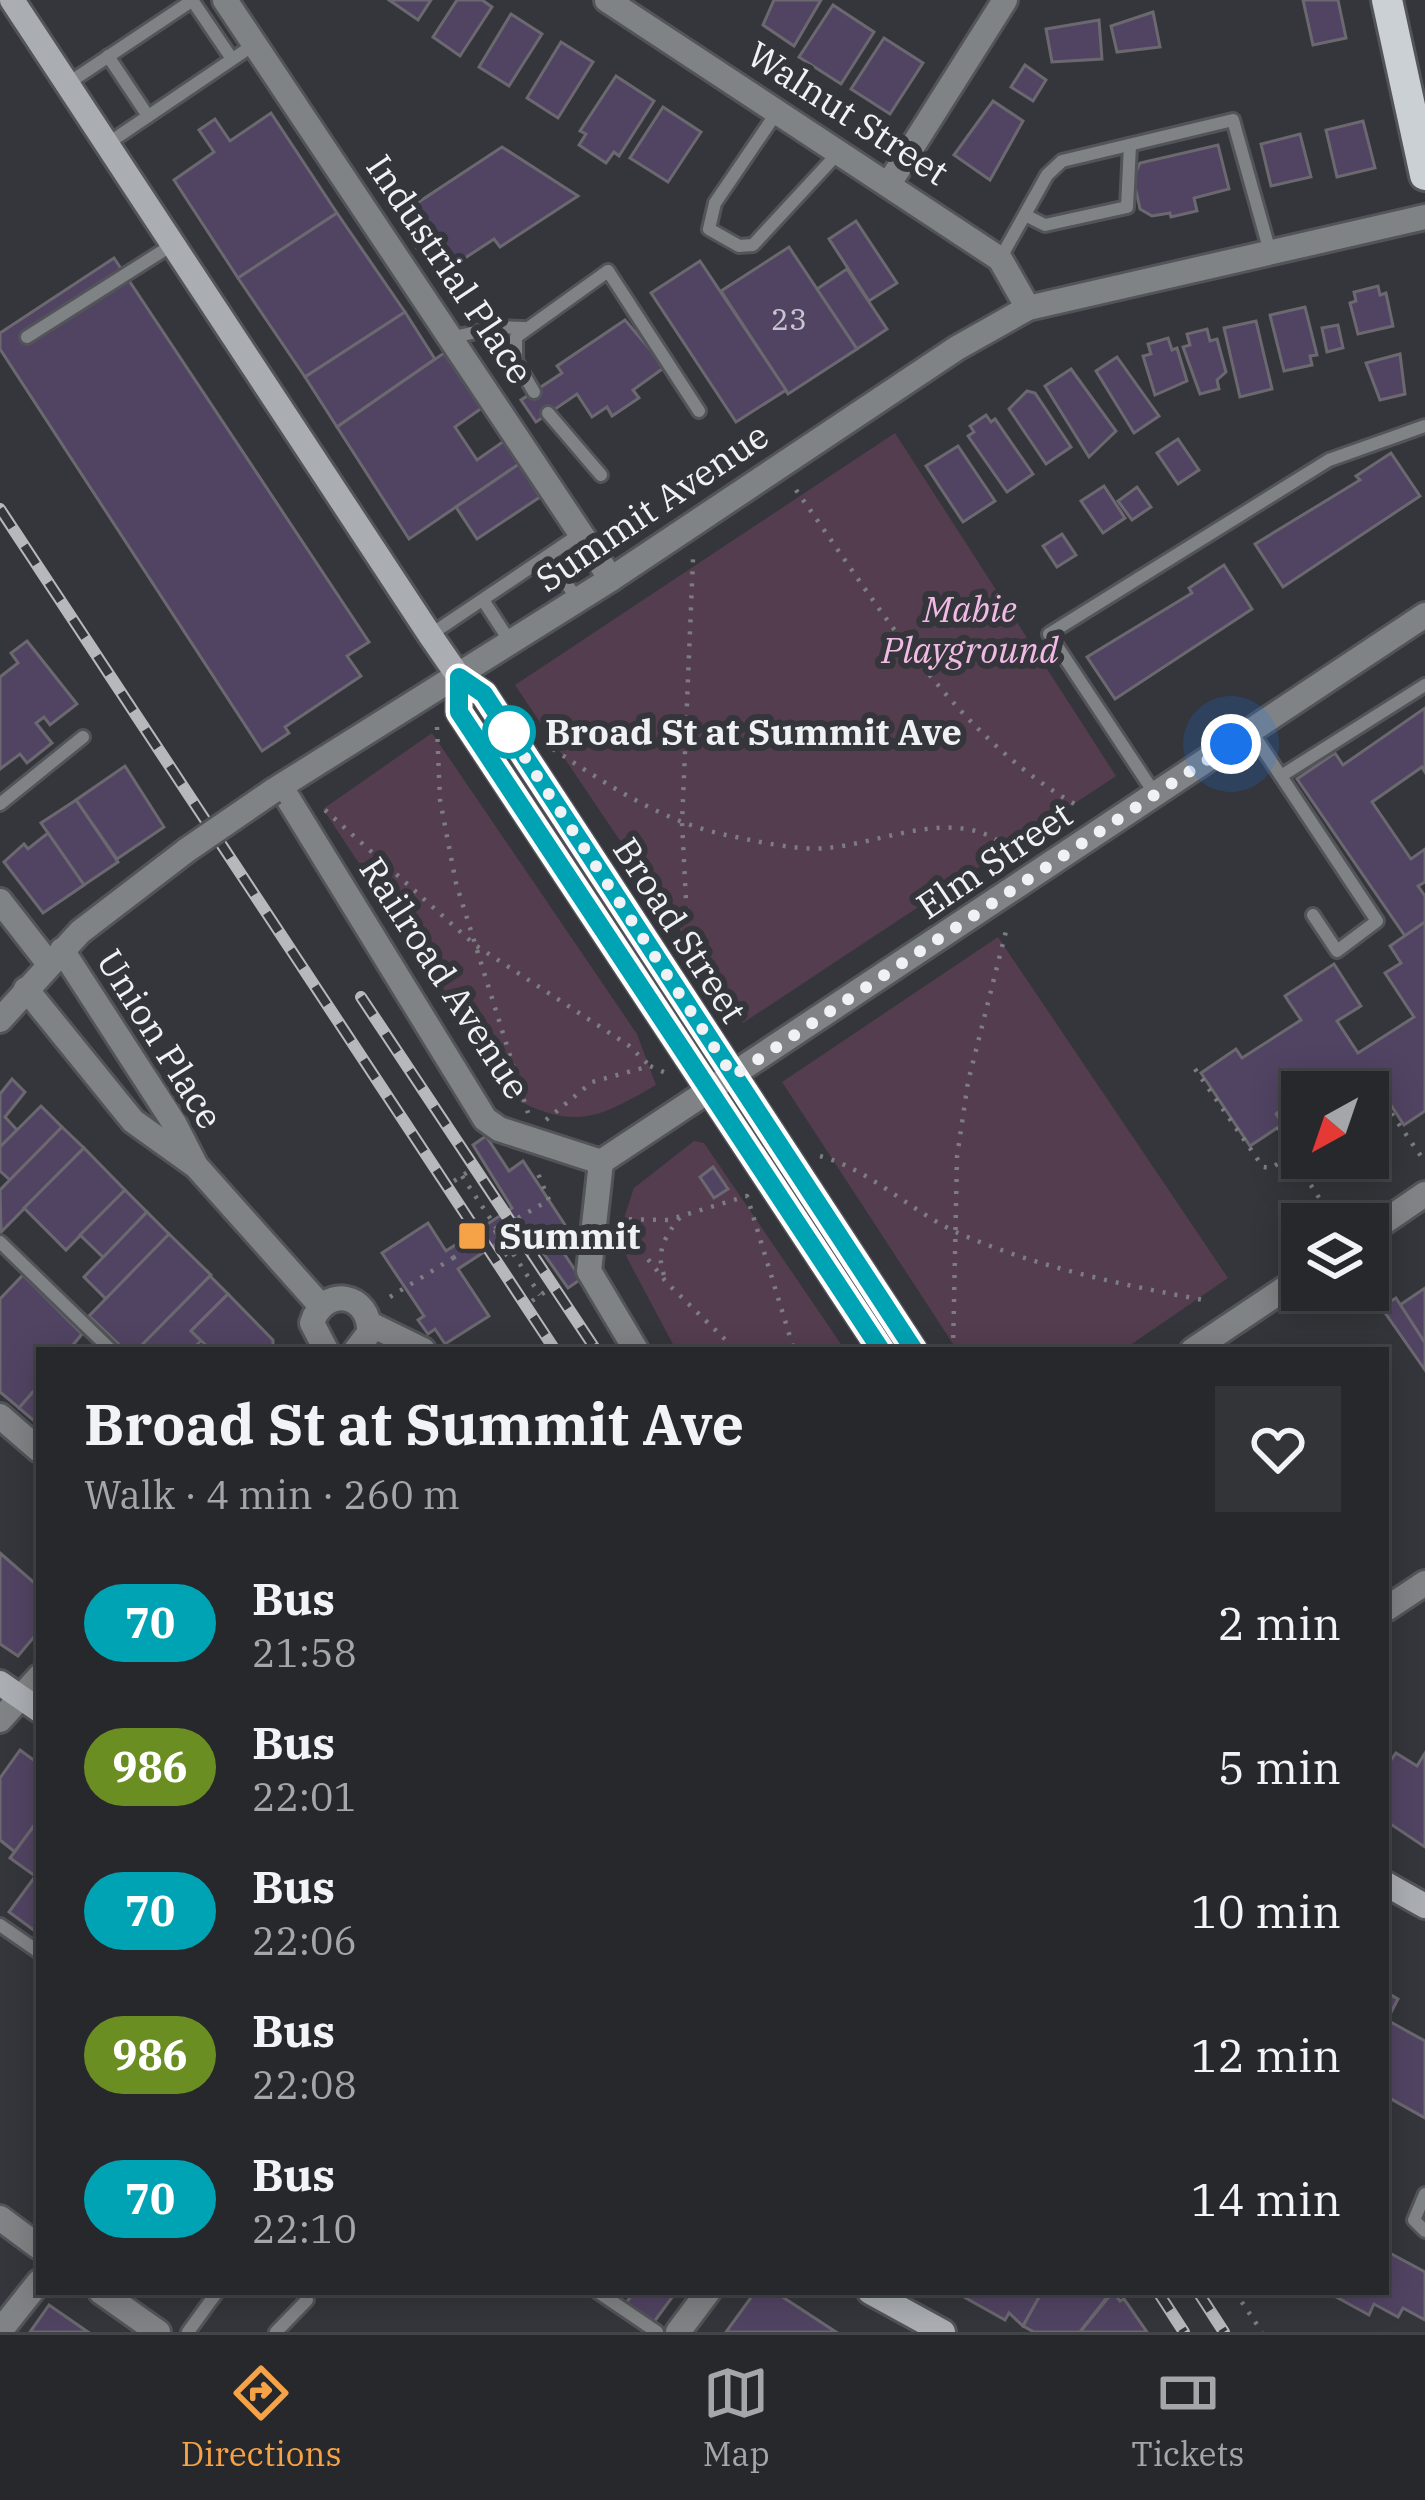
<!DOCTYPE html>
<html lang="en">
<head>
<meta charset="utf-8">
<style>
	:root { --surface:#27282c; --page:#333438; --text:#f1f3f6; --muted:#a4a6a9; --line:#434448; --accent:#f6a247 }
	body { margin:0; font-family:"IBM Plex Serif",serif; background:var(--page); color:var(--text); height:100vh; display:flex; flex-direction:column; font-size:45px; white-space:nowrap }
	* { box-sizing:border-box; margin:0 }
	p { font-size:39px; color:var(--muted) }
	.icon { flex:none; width:66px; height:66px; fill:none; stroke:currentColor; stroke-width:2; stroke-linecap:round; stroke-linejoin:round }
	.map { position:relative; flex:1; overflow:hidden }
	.sheet { position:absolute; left:36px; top:1347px; width:1353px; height:948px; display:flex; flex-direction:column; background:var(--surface); border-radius:0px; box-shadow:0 6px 30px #0003,0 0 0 3px var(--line) }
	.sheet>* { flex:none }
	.badge { padding:0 24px; border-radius:39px; font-size:42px; line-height:78px }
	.needle { width:78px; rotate:220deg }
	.fabs { position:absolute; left:1281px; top:1071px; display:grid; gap:24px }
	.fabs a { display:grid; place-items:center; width:108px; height:108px; border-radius:0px; background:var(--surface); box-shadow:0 6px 30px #0003,0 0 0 3px var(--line); font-size:60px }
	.you { position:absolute; width:60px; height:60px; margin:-30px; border:9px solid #fff; border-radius:50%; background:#1a73e8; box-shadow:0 0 0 18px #1a73e833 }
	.map>.badge { position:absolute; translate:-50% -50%; box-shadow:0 0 0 6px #fff }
	.round { display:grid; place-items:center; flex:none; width:126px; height:126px; border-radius:0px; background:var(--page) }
	.head { display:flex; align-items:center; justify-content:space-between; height:204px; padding:0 48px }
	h1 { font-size:57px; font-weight:700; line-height:90px }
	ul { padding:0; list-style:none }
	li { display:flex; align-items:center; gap:36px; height:144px; padding:0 48px }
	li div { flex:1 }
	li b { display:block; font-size:45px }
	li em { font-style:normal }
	li .badge { min-width:132px; font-weight:700; text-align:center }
	.tabs { display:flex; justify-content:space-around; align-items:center; height:168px; border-top:3px solid var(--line); background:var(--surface); font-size:33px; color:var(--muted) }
	.tabs a { display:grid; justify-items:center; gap:6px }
	.tabs .active { color:var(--accent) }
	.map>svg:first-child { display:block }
	.green { fill:#543d4f }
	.building { fill:#514463; stroke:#6b696f; stroke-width:3 }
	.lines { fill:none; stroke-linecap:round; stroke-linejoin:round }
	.service-casing { stroke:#525459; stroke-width:18 }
	.minor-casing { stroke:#525459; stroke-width:30 }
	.tertiary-casing { stroke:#525459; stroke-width:30 }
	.secondary-casing { stroke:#525459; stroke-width:30 }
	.primary-casing { stroke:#525459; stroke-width:36 }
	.path { stroke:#7b7d81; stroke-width:4.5; stroke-dasharray:3 9; stroke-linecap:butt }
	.service { stroke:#808385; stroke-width:12 }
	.minor { stroke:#808385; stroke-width:24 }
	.tertiary { stroke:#808385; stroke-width:24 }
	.secondary { stroke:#aaaeb2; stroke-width:24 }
	.primary { stroke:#cbd0d4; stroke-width:30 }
	.rail-casing { stroke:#b7b8bc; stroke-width:12 }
	.rail { stroke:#34363b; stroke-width:8; stroke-dasharray:22; stroke-linecap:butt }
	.tertiary-bridge-casing { stroke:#525459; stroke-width:30; stroke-linecap:butt }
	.path-bridge { stroke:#7b7d81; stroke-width:4.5; stroke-dasharray:3 9; stroke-linecap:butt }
	.tertiary-bridge { stroke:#808385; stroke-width:24 }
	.line-casing { stroke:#fff; stroke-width:27 }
	.line { stroke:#00a3b4; stroke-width:18 }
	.walk { stroke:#f0f1f4; stroke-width:12; stroke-dasharray:0 21.6 }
	.stop-dot { fill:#fff; stroke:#00a3b4; stroke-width:6 }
	.poi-dot { fill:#f6a247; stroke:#34363b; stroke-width:4.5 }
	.labels { text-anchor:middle; stroke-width:12; stroke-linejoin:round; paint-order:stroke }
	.number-label { font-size:30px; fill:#c8c6d0 }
	.street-label { font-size:36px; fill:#f0f1f4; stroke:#34363b }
	.park-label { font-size:36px; font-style:italic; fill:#f2bbe6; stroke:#34363b }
	.stop-label { font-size:36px; font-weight:bold; fill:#f0f1f4; stroke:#34363b; text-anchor:start }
	.poi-label { font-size:36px; font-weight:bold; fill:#f0f1f4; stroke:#34363b; text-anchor:start }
</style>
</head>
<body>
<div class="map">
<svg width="1425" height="2332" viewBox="0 0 1425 2332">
	<rect width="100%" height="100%" fill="#34363b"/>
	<g class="green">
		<polygon points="895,433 1116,776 743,1023 515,685"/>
		<path d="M432,733L637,1034L656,1085C600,1117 577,1131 515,1099L323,809Z"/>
		<polygon points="998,937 1228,1278 1123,1350 957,1350 782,1082"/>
		<polygon points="694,1141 704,1143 845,1350 676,1350 617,1239 634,1188"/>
	</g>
	<g class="building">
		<polygon points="389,0 431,0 418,20"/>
		<polygon points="457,0 482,0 492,7 460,56 433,37"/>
		<polygon points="774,0 821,0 794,46 763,25"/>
		<polygon points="1303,0 1338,0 1346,38 1313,45"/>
		<polygon points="833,5 874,32 841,84 799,57"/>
		<polygon points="1153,12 1160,47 1117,52 1111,26"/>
		<polygon points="511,14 542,34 509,86 479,67"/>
		<polygon points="1099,20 1102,59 1052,62 1046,29"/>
		<polygon points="884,38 923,63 890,114 851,89"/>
		<polygon points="561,42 593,62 558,118 527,98"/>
		<polygon points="1025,65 1046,80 1033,101 1011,87"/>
		<polygon points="616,76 654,101 619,156 614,152 606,163 579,145 586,134 580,131"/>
		<polygon points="993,101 1023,121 990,180 954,155"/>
		<polygon points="663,107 701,132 668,182 630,158"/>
		<polygon points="271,113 337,213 238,278 174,180 214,152 199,130 215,119 230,141"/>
		<polygon points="1363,121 1375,168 1337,177 1326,130"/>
		<polygon points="1300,134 1311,177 1271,186 1261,144"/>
		<polygon points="1218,145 1229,189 1194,198 1197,211 1171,217 1170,213 1152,216 1140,209 1133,177 1140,163"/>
		<polygon points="502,147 578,196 500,247 494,239 436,277 396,217"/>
		<polygon points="337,213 405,312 305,377 238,278"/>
		<polygon points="856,221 897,283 869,301 829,239"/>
		<polygon points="789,247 857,349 788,394 721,291"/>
		<polygon points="114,258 369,642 347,656 361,676 285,727 289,733 262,751 0,349 0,333"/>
		<polygon points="700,261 786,390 736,422 651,293"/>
		<polygon points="847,269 887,329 857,349 817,289"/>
		<polygon points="1378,286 1380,295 1386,293 1393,326 1358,334 1350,303 1356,301 1354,292"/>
		<polygon points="1305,307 1317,355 1310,356 1312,365 1284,371 1270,315"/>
		<polygon points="405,312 435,359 337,427 305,377"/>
		<polygon points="625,320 665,367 633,390 639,398 612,416 607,407 592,417 577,394 536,422 521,400 562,373 557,366"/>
		<polygon points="1256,321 1272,389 1240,397 1224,328"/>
		<polygon points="1338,325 1343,348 1327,352 1322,328"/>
		<polygon points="1207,329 1210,341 1217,339 1226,372 1217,380 1219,389 1200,394 1183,347 1190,345 1187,334"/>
		<polygon points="1168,338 1172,350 1177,348 1187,381 1155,395 1143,356 1151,354 1148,344"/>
		<polygon points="444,353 482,408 455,427 477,460 504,441 519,464 409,539 337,427"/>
		<polygon points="1400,354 1405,394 1380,400 1366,363"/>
		<polygon points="1117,357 1159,416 1134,433 1096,371"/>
		<polygon points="1071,369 1116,431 1089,457 1045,386"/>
		<polygon points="1027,391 1035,393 1071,447 1046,464 1009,409"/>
		<polygon points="986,415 991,422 995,419 1033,474 1007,492 968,436 974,432 970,426"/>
		<polygon points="1178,439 1199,470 1178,484 1157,453"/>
		<polygon points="958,446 995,501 963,522 926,466"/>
		<polygon points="1391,453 1420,496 1283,587 1255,544 1360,480 1356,476"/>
		<polygon points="519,464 540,497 477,539 456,507"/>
		<polygon points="1104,486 1125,518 1103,533 1081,501"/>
		<polygon points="1137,487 1151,507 1132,520 1118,501"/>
		<polygon points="1062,534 1076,555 1057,567 1043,546"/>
		<polygon points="1224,565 1252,609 1115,699 1087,657 1192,593 1189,588"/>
		<polygon points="27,641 77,704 50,725 44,717 36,723 52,743 27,763 20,754 0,769 0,677 18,663 11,653"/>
		<polygon points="1425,708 1425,772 1422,767 1372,802 1411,859 1425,849 1425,882 1418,886 1425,896 1425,922 1405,936 1297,779 1335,753 1343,765"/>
		<polygon points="125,766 164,827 117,859 76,800"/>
		<polygon points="76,800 118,862 84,885 41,823"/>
		<polygon points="48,833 84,885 43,913 4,862 24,844 28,849"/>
		<polygon points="1425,922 1425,1111 1404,1125 1375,1081 1354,1092 1340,1072 1302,1092 1276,1114 1283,1124 1250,1146 1201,1073 1236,1049 1242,1058 1301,1020 1285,996 1334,964 1361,1006 1337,1021 1358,1053 1414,1017 1385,973 1401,963 1390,946"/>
		<polygon points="12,1079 25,1092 5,1117 17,1130 0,1147 0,1094"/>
		<polygon points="41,1106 62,1127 10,1180 0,1171 0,1147"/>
		<polygon points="62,1127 84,1148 1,1232 0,1190"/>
		<polygon points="486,1136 509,1171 523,1161 571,1234 557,1243 581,1279 568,1288 524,1226 458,1269 489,1316 445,1344 435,1329 428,1334 418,1320 424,1316 382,1253 428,1223 446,1251 512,1208 473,1145"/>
		<polygon points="84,1148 125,1190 66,1250 24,1208"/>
		<polygon points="713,1167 728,1189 714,1198 700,1177"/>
		<polygon points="125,1190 147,1212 104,1258 80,1235"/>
		<polygon points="147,1212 169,1234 106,1299 84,1277"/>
		<polygon points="169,1234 211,1275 137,1350 125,1350 89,1316"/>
		<polygon points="23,1275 82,1334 69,1350 39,1350 39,1385 19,1408 0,1392 0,1299"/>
		<polygon points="210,1276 228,1294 191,1331 201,1341 191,1350 137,1350"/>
		<polygon points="1425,1288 1425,1343 1400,1305"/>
		<polygon points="228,1294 273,1340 273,1350 211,1350 191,1331"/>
		<polygon points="1396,1298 1425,1343 1425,1370 1381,1307"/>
		<polygon points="39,1385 39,1425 19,1408"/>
		<polygon points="0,1553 39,1587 39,1631 18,1656 0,1644"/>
		<polygon points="20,1750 39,1764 39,1819 15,1852 0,1840 0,1778"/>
		<polygon points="1396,1753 1417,1766 1425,1753 1425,1847 1386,1821 1386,1767"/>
		<polygon points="39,1819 39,1871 35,1876 10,1858"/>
		<polygon points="39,1871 39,1934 9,1912"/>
		<polygon points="1386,1992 1398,1999 1387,2020 1425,2041 1425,2118 1386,2096"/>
		<polygon points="1386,2251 1425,2272 1425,2320 1403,2308 1398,2317 1374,2304 1369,2315 1327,2292 1386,2292"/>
		<polygon points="634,2292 676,2292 654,2322 626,2303"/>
		<polygon points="755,2292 775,2292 836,2332 726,2332"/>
		<polygon points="955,2292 1042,2292 1023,2326 1009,2313 1005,2320"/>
		<polygon points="1042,2292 1111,2292 1080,2332 1034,2332 1023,2326"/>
		<polygon points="1113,2292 1120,2301 1124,2299 1147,2332 1080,2332"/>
		<polygon points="49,2305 88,2332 30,2332"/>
	</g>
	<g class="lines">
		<g class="service-casing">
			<g id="service">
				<polyline points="192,0 232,59"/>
				<polyline points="108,56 148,116"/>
				<polyline points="67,84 193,0"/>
				<polyline points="777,112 715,203 709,229 739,246 753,245 840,151"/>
				<polyline points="107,144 255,44"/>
				<polyline points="1027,216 1045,225 1127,207 1130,145"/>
				<polyline points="1000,259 1047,175 1062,161 1233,120 1270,252"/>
				<polyline points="27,337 172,245"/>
				<polyline points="454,337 498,327 524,328"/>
				<polyline points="534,392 516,361 516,337 608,271 699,411"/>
				<polyline points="548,413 601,475"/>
				<polyline points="548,556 577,599"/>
				<polyline points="483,600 511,643"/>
				<polyline points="430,635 580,534"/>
				<polyline points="1251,731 1377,921 1337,951 1313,915"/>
				<polyline points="1281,776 1425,685"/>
				<polyline points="1155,794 1049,634 1329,460 1425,426"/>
				<polyline points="0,804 83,737"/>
				<polyline points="0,1242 111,1350"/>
				<polyline points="0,1925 39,1952"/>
				<polyline points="1425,2194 1414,2220 1425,2231"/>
				<polyline points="598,2292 657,2332"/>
				<polyline points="188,2332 217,2292"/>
				<polyline points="276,2332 307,2300"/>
			</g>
		</g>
		<g class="minor-casing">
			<g id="minor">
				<polyline points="225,0 611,579"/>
				<polyline points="607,0 1000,259 1028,308"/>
				<polyline points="890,182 1005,0"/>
				<polyline points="281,787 485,1119 499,1129 601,1162"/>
				<polyline points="0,901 49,964"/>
				<polyline points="62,950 174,1123 196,1166 320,1305"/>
				<polyline points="26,989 133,1121 193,1164"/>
				<polyline points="601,1162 1425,615"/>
				<polyline points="601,1162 589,1271 636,1350"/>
				<polyline points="1368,1233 1425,1194"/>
				<polyline points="370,1324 423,1350"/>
				<path d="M326,1350L312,1323C324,1285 371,1293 369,1333L356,1350"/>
				<polyline points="1193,1350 1302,1277"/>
				<polyline points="0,1416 39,1450"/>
				<polyline points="1386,1609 1425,1583"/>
				<polyline points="0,1720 39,1677"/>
				<polyline points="0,2218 39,2247"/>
				<polyline points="101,2292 158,2332"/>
				<polyline points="0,2331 39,2282"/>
				<polyline points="678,2332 708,2292"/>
			</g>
		</g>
		<g class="tertiary-casing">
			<g id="tertiary">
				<polyline points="273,791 611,579 957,348 1028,308 1425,217"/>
				<polyline points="0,1020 80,932 187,850"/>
			</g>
		</g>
		<g class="secondary-casing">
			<g id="secondary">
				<polyline points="12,0 430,635 459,677 484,694 914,1350"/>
				<polyline points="459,677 459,712 881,1350"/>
				<polyline points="0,1683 39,1710"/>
				<polyline points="1386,1884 1425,1906"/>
				<polyline points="870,2292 943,2332"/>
			</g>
		</g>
		<g class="primary-casing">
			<polyline id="primary" points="1387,0 1425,175"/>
		</g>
		<g class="path">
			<path d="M796,490C877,603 955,738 1080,807"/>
			<polyline points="437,727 440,800 456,883 528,1113"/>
			<path d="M553,749C606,784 663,822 726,835C756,841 797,851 827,848C889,842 961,803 1013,852"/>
			<polyline points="325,810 475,945 628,1045 650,1066"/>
			<polyline points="689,958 682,823 693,559"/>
			<polyline points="1195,1069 1263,1167 1271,1168 1302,1149"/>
			<polyline points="1371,1084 1423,1159"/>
			<polyline points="1368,1107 1381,1098"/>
			<polyline points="546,1120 592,1082 650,1066 666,1073"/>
			<polyline points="1278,1127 1296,1152"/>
			<polyline points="1291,1155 1333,1219"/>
			<path d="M820,1156C869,1169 912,1212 958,1233C1039,1268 1123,1285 1209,1301"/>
			<polyline points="462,1176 512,1251 503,1256"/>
			<polyline points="454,1181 471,1170"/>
			<polyline points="518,1218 549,1200 536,1169"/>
			<polyline points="617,1219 668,1220 747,1196 794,1350"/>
			<polyline points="618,1222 667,1283 736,1350"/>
			<polyline points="505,1226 519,1247 512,1252 540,1295"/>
			<path d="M664,1275C655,1251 666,1235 681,1216"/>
			<polyline points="390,1297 453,1258"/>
			<polyline points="532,1301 549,1289"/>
			<polyline points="953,1350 957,1157 968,1082 1007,927"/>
			<polyline points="1235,2292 1262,2332"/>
		</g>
		<use href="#service" class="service"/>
		<use href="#minor" class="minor"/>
		<use href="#tertiary" class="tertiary"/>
		<use href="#secondary" class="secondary"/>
		<use href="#primary" class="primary"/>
		<g class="rail-casing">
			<g id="rail">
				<polyline points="0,509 555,1350"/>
				<polyline points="361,997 596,1350"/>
				<polyline points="1158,2292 1184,2332"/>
				<polyline points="1198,2292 1224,2332"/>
			</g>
		</g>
		<use href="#rail" class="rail"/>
		<g class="tertiary-bridge-casing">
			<polyline id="tertiary-bridge" points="187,850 273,791"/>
		</g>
		<polyline class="path-bridge" points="453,1258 518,1218"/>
		<use href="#tertiary-bridge" class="tertiary-bridge"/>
	</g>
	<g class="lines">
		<g class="line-casing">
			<polyline id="line" points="881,1350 459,712 459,677 484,694 914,1350"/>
		</g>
		<use href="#line" class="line"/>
		<polyline class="walk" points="509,732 505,727 733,1076 1231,744"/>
	</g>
	<circle class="stop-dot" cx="509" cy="732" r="24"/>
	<rect class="poi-dot" x="457" y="1221" width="30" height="30" rx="6"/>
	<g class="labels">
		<g class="number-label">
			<text x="789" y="330">23</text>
		</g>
		<g class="street-label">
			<text transform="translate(848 113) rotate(33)" y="13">Walnut Street</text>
			<text transform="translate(450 269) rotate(56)" y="13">Industrial Place</text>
			<text transform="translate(652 507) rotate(-34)" y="13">Summit Avenue</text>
			<text transform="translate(994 860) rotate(-34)" y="13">Elm Street</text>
			<text transform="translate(680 930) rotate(57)" y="13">Broad Street</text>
			<text transform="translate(445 978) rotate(57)" y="13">Railroad Avenue</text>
			<text transform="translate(160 1039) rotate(58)" y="13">Union Place</text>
		</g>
		<g class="park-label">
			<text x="970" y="622">Mabie<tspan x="970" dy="41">Playground</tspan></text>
		</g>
		<g class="stop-label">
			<text x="545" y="745">Broad St at Summit Ave</text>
		</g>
		<g class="poi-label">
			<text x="499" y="1249">Summit</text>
		</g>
	</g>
</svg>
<div class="fabs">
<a><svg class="needle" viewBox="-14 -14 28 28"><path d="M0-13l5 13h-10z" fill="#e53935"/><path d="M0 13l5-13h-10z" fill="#a4a6a9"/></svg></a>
<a><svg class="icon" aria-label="layers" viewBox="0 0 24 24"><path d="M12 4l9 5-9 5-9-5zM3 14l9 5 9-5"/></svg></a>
</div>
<div class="you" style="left:1231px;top:744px"></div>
<section class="sheet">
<div class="head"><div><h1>Broad St at Summit Ave</h1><p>Walk · 4 min · 260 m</p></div><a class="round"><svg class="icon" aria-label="heart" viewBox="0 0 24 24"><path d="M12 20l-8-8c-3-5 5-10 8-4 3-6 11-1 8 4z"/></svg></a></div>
<ul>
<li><span class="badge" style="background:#00a3b4;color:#fff">70</span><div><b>Bus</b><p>21:58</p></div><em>2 min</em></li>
<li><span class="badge" style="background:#6b8e23;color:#fff">986</span><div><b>Bus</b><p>22:01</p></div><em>5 min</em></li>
<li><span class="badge" style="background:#00a3b4;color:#fff">70</span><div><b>Bus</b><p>22:06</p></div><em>10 min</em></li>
<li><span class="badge" style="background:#6b8e23;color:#fff">986</span><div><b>Bus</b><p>22:08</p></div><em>12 min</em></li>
<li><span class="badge" style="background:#00a3b4;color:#fff">70</span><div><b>Bus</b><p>22:10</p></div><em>14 min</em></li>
</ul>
</section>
</div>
<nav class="tabs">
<a class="active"><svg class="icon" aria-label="directions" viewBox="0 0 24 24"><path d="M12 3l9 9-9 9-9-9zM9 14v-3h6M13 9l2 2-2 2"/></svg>Directions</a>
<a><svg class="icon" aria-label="map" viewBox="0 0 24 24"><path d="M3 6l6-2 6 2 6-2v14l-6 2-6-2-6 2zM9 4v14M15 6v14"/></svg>Map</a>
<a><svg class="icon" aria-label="tickets" viewBox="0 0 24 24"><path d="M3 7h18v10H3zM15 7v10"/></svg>Tickets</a>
</nav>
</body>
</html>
